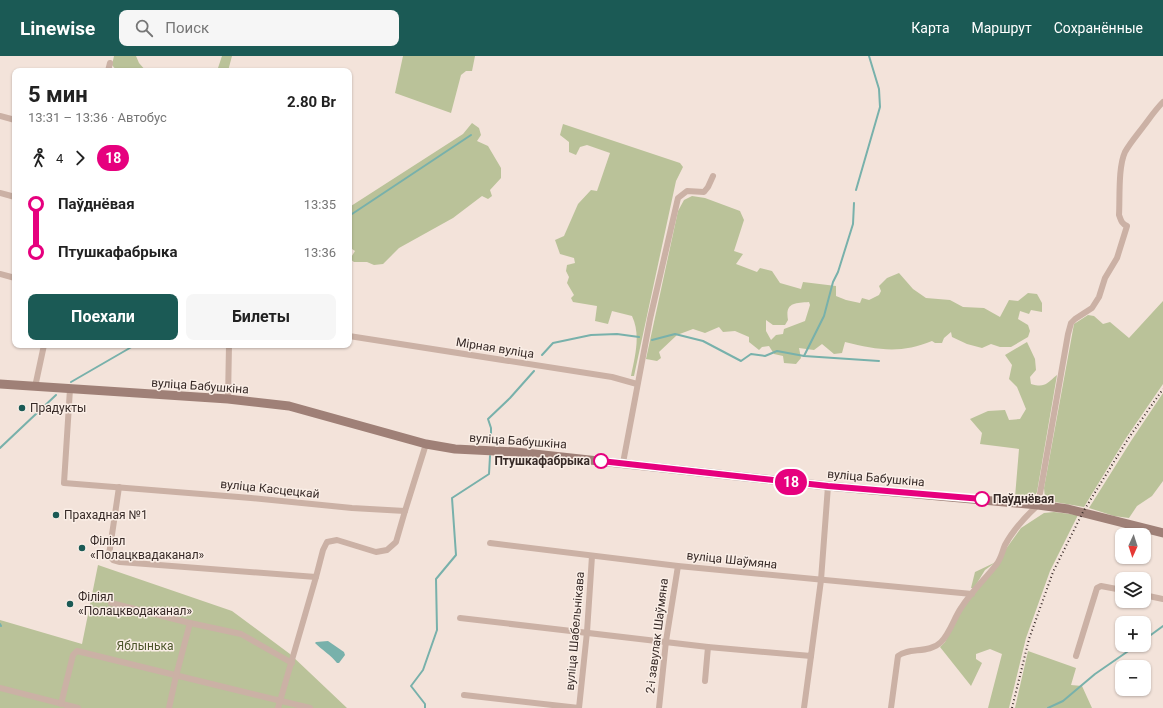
<!DOCTYPE html>
<html lang="ru">
<head>
<meta charset="utf-8">
<style>
	:root { --surface:#fff; --page:#f6f6f6; --text:#222; --muted:#767676; --accent:#1b5a55 }
	body { margin:0; font-family:Roboto,sans-serif; background:var(--page); color:var(--text); height:100vh; display:flex; flex-direction:column; font-size:15px; white-space:nowrap }
	* { box-sizing:border-box; margin:0 }
	p { font-size:13px; color:var(--muted) }
	.icon { flex:none; width:22px; height:22px; fill:none; stroke:currentColor; stroke-width:2; stroke-linecap:round; stroke-linejoin:round }
	.map { position:relative; flex:1; overflow:hidden }
	.side { position:absolute; left:12px; top:12px; width:340px; height:280px; display:flex; flex-direction:column; background:var(--surface); border-radius:8px; box-shadow:0 1px 3px #0004 }
	.side>* { flex:none }
	.badge { padding:0 8px; border-radius:13px; font-size:14px; line-height:26px }
	.needle { width:26px; rotate:183deg }
	.controls { position:absolute; left:1115px; top:472px; display:grid; gap:8px }
	.controls a { display:grid; place-items:center; width:36px; height:36px; border-radius:8px; background:var(--surface); box-shadow:0 1px 3px #0004; font-size:20px }
	.map>.badge { position:absolute; translate:-50% -50%; box-shadow:0 0 0 2px #fff }
	.legs { display:flex; align-items:center; gap:6px; height:44px; padding:0 16px; font-size:13px }
	.legs p { margin-inline-start:auto }
	.headline { display:flex; align-items:center; justify-content:space-between; height:68px; padding:0 16px }
	h1 { font-size:22px; font-weight:700; line-height:30px }
	.primary-button { display:flex; gap:8px; margin-top:auto; padding:8px 16px }
	.primary-button a { flex:1; height:46px; border-radius:8px; background:var(--accent); color:#fff; font-size:16px; font-weight:700; line-height:46px; text-align:center }
	.primary-button a+a { background:var(--page); color:var(--text) }
	ul { padding:0 16px; list-style:none }
	li { display:flex; align-items:center; gap:14px; height:48px; font-size:15px }
	li i { display:grid; place-items:center; width:6px; height:100%; margin:0 5px; background:currentColor }
	li i::after { content:''; width:10px; height:10px; margin:-5px; border:3px solid; border-radius:50%; background:var(--surface) }
	li p { margin-inline-start:auto }
	li:first-child i { background:linear-gradient(#0000 50%,currentColor 0) }
	li:last-child i { background:linear-gradient(currentColor 50%,#0000 0) }
	header { display:flex; align-items:center; gap:24px; box-sizing:border-box; height:56px; padding:0 20px; background:var(--accent); color:#fff }
	header strong { font-size:19px }
	nav { display:flex; gap:22px; margin-inline-start:auto; font-size:14px }
	.search { width:280px; height:36px; background:var(--page); display:flex; align-items:center; gap:10px; box-sizing:border-box; padding:0 14px; border-radius:8px; color:var(--muted); font-size:15px }
	.map>svg:first-child { display:block }
	.green { fill:#bac299; fill-rule:evenodd }
	.water { fill:#78b1ab }
	.lines { fill:none; stroke-linecap:round; stroke-linejoin:round }
	.stream { stroke:#78b1ab; stroke-width:2 }
	.street { stroke:#cbb1a5; stroke-width:6 }
	.secondary { stroke:#9f8077; stroke-width:9 }
	.rail { stroke:#372a27; stroke-width:2; stroke-dasharray:1 3; stroke-linecap:butt }
	.line-1-casing { stroke:#fff; stroke-width:9 }
	.line-1 { stroke:#e6007e; stroke-width:6 }
	.poi-dot { fill:#1b5a55; stroke:#faeee6; stroke-width:1.5 }
	.stop-1-dot { fill:#fff; stroke:#e6007e; stroke-width:2 }
	.labels { text-anchor:middle; stroke-width:3; stroke-linejoin:round; paint-order:stroke }
	.street-label { font-size:12px; fill:#372a27; stroke:#faeee6 }
	.poi-label { font-size:12px; fill:#372a27; stroke:#faeee6; text-anchor:start }
	.stop-label { font-size:12px; font-weight:bold; fill:#372a27; stroke:#faeee6; text-anchor:end }
	.park-label { font-size:12px; fill:#4c562a; stroke:#faeee6 }
</style>
</head>
<body>
<header>
<strong>Linewise</strong>
<div class="search"><svg class="icon" aria-label="search" viewBox="0 0 24 24"><circle cx="10" cy="10" r="6"/><path d="M15 15l6 6"/></svg>Поиск</div>
<nav><a>Карта</a><a>Маршрут</a><a>Сохранённые</a></nav>
</header>
<div class="map">
<svg width="1163" height="652" viewBox="0 0 1163 652">
	<rect width="100%" height="100%" fill="#f3e3da"/>
	<g class="green">
		<polygon points="114,0 136,0 139,7 146,15 117,15 112,9"/>
		<polygon points="222,0 232,0 228,15 217,15"/>
		<polygon points="403,0 475,0 472,15 466,15 461,19 451,57 395,37"/>
		<polygon points="472,67 479,72 481,79 477,85 488,90 501,112 501,122 490,134 492,140 488,143 482,140 453,162 399,192 383,208 374,209 367,206 354,206 350,203 355,195 352,193 349,197 349,150 351,150 463,78"/>
		<path d="M563,68L680,107L683,111L676,125L634,320H631C635,300 641,279 632,260L612,255L608,268L595,265L597,250L573,246L571,242L574,239L567,227L569,221L566,215L567,209L575,207L574,202L560,198L555,184L564,180L578,148L591,134L597,135L610,97L587,89L580,91L576,99L569,96V86L560,79Z"/>
		<path d="M692,140L705,142L740,155L744,164L734,195L743,198L736,208L757,216L760,212L772,215L780,227L801,233L803,226L836,230V240L846,244L860,247L862,242L869,244L879,239L881,235L879,230L887,222L899,217L913,233L926,242L950,244L963,251L984,252L1000,261L1009,244L1018,245L1028,237L1037,238L1042,247V256L1031,254L1029,258L1020,255L1018,263L1028,269L1030,275L1028,281L1011,291H1000L991,288L982,292L967,288L952,281L951,276L944,282L942,287H935L932,285C901,298 877,294 845,286L842,297L834,298L822,288L814,294L799,292L801,302L796,308L784,307L783,300L774,298L769,290L762,291L759,294L749,286V281L735,275L723,276L719,271L705,277L693,273L677,279L659,296L661,302L657,305L646,303L678,155L684,144ZM809,246L810,249L805,265L784,273L783,278L776,279L771,284L766,275V264L773,269H785L788,264C785,247 794,247 809,246Z"/>
		<polygon points="1163,245 1163,328 1126,382 1084,451 1049,445 1045,442 1044,432 1074,268 1088,259 1094,260 1103,268 1110,266 1129,282"/>
		<path d="M1027,286L1035,303L1036,314L1030,321L1031,328C1045,332 1046,328 1057,319L1037,436C1031,448 1026,442 1015,441L1019,393L980,388L982,377L970,363L988,355L1005,354L1009,364L1020,363L1026,353L1017,331L1009,323L1012,309L1005,299Z"/>
		<polygon points="1163,337 1163,425 1152,440 1137,450 1129,462 1114,460 1089,452 1131,385"/>
		<polygon points="1054,456 1078,459 1050,515 1026,582 1009,652 988,652 1002,598 990,593 976,598 976,603 982,607 971,630 940,591 945,586 963,552 1021,472 1044,457"/>
		<polygon points="996,506 985,514 974,532 971,532 975,516"/>
		<polygon points="98,509 232,555 290,598 347,652 0,652 0,564 82,588"/>
		<polygon points="1028,595 1076,612 1071,629 1082,630 1092,652 1015,652"/>
	</g>
	<path class="water" d="M328,585L344,596L345,599L339,607H337C331,599 322,594 315,587L316,586Z"/>
	<g class="lines">
		<g class="stream">
			<polyline points="856,134 880,51 879,33 869,0"/>
			<polyline points="349,160 471,79"/>
			<polyline points="652,284 675,278 703,285 741,305 751,298 765,300 777,295 804,300 879,305"/>
			<polyline points="542,299 553,287 591,279 617,278 639,281"/>
			<polyline points="804,300 824,260 833,226 838,216 853,168 854,147"/>
			<polyline points="71,326 135,289"/>
			<polyline points="491,384 491,372 488,363 510,342 534,315"/>
			<polyline points="0,392 56,339"/>
			<polyline points="0,568 1,570"/>
			<polyline points="1144,584 1163,570"/>
			<polyline points="425,652 425,648 411,630 423,614 437,574 436,523 456,499 452,442 489,418 490,400"/>
			<polyline points="1048,652 1063,645 1095,618 1137,589"/>
		</g>
		<g class="street">
			<polyline points="108,15 110,7"/>
			<polyline points="0,60 15,64"/>
			<polyline points="0,137 15,141"/>
			<polyline points="0,218 15,222"/>
			<polyline points="349,280 612,321 637,328"/>
			<polyline points="35,331 44,289"/>
			<polyline points="70,333 64,427 251,442 352,452 405,455 426,388"/>
			<polyline points="228,343 229,289"/>
			<polyline points="623,407 650,263 678,142 687,135 704,136 708,131 713,120"/>
			<polyline points="119,431 109,499 113,504 120,506 316,521 323,494 327,486 337,484 376,496 387,494 396,486 405,455"/>
			<polyline points="490,487 678,510 972,538"/>
			<polyline points="1144,539 1163,543"/>
			<polyline points="111,547 190,567 241,578 292,607"/>
			<polyline points="460,562 708,591 811,600 821,524 828,430"/>
			<polyline points="1076,600 1097,532 1101,530 1122,534"/>
			<polyline points="705,625 708,591"/>
			<polyline points="0,632 78,652"/>
			<polyline points="464,639 579,652 587,576 592,500"/>
			<polyline points="61,648 73,599 77,595 310,652"/>
			<polyline points="169,652 176,620 190,567"/>
			<polyline points="278,652 316,521"/>
			<polyline points="659,652 666,585 678,510"/>
			<polyline points="804,652 811,600"/>
			<path d="M891,652L898,600C909,591 929,598 941,586C950,577 954,562 961,552C971,536 985,523 996,509C1001,503 1002,496 1005,489C1013,474 1025,461 1038,449L1068,278L1071,267L1075,263L1092,252L1099,241L1105,222L1117,202L1127,170C1121,167 1121,164 1119,159C1120,142 1118,111 1125,96C1130,87 1137,79 1143,71C1150,62 1155,54 1163,46"/>
		</g>
		<polyline class="secondary" points="0,328 228,343 289,350 426,388 455,393 516,396 828,430 1038,449 1068,453 1163,477"/>
		<polyline class="rail" points="1012,652 1029,583 1053,516 1083,456 1128,383 1163,333"/>
	</g>
	<g class="lines">
		<g class="line-1-casing">
			<polyline id="line-1" points="601,405 828,430 982,443"/>
		</g>
		<use href="#line-1" class="line-1"/>
	</g>
	<g class="poi-dot">
		<circle cx="22" cy="352" r="4"/>
		<circle cx="56" cy="459" r="4"/>
		<circle cx="82" cy="492" r="4"/>
		<circle cx="70" cy="548" r="4"/>
	</g>
	<g class="stop-1-dot">
		<circle cx="601" cy="405" r="7"/>
		<circle cx="982" cy="443" r="7"/>
	</g>
	<g class="labels">
		<g class="street-label">
			<text transform="translate(495 292) rotate(9)" y="4">Мірная вуліца</text>
			<text transform="translate(200 330) rotate(4)" y="4">вуліца Бабушкіна</text>
			<text transform="translate(518 385) rotate(4)" y="4">вуліца Бабушкіна</text>
			<text transform="translate(876 422) rotate(5)" y="4">вуліца Бабушкіна</text>
			<text transform="translate(270 433) rotate(6)" y="4">вуліца Касцецкай</text>
			<text transform="translate(732 504) rotate(6)" y="4">вуліца Шаўмяна</text>
			<text transform="translate(575 575) rotate(-85)" y="4">вуліца Шабельнікава</text>
			<text transform="translate(657 580) rotate(-83)" y="4">2-і завулак Шаўмяна</text>
		</g>
		<g class="poi-label">
			<text x="30" y="356">Прадукты</text>
			<text x="64" y="463">Прахадная №1</text>
			<text x="90" y="489">Філіял<tspan x="90" dy="14">«Полацквадаканал»</tspan></text>
			<text x="78" y="545">Філіял<tspan x="78" dy="14">«Полацкводаканал»</tspan></text>
		</g>
		<g class="stop-label">
			<text x="590" y="409">Птушкафабрыка</text>
			<text x="993" y="447" text-anchor="start">Паўднёвая</text>
		</g>
		<g class="park-label">
			<text x="145" y="594">Яблынька</text>
		</g>
	</g>
</svg>
<div class="controls">
<a><svg class="needle" viewBox="-14 -14 28 28"><path d="M0-13l5 13h-10z" fill="#e53935"/><path d="M0 13l5-13h-10z" fill="#767676"/></svg></a>
<a><svg class="icon" aria-label="layers" viewBox="0 0 24 24"><path d="M12 4l9 5-9 5-9-5zM3 14l9 5 9-5"/></svg></a>
<a>+</a>
<a>−</a>
</div>
<b class="badge" style="left:791px;top:426px;background:#e6007e;color:#fff">18</b>
<section class="side">
<div class="headline"><div><h1>5 мин</h1><p>13:31 – 13:36 · Автобус</p></div><b>2.80 Br</b></div>
<div class="legs"><svg class="icon" aria-label="walk" viewBox="0 0 24 24"><circle cx="13" cy="4" r="2"/><path d="M13 8l-2 6 4 7M11 14l-3 7M7 12l3-4h3l4 4"/></svg>4<svg class="icon" aria-label="forward" viewBox="0 0 24 24"><path d="M9 5l7 7-7 7"/></svg><b class="badge" style="background:#e6007e;color:#fff">18</b></div>
<ul>
<li><i style="color:#e6007e"></i><b>Паўднёвая</b><p>13:35</p></li>
<li><i style="color:#e6007e"></i><b>Птушкафабрыка</b><p>13:36</p></li>
</ul>
<div class="primary-button"><a>Поехали</a><a>Билеты</a></div>
</section>
</div>
</body>
</html>
